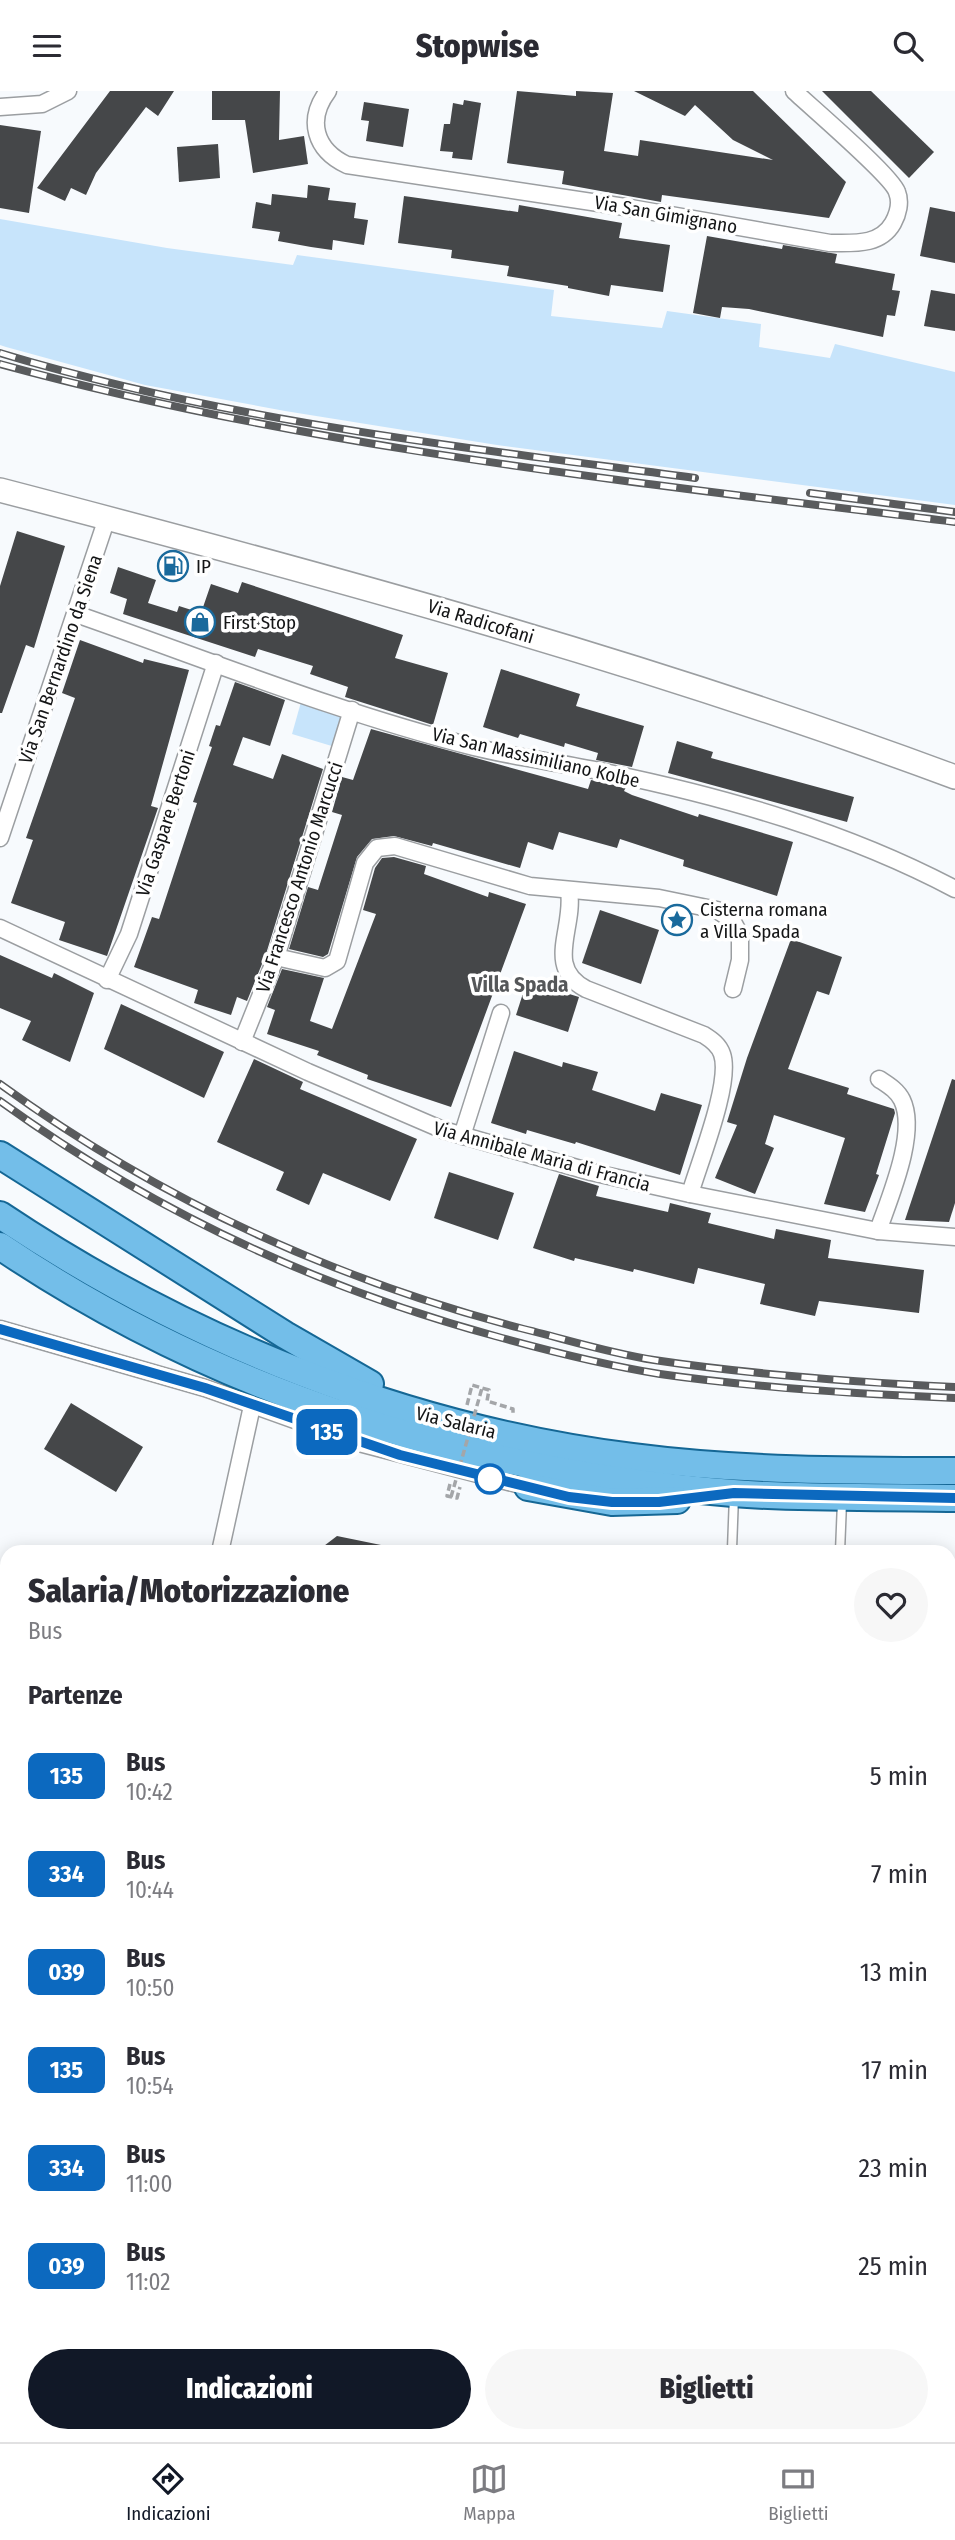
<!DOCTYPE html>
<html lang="it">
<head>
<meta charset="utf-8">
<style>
	:root { --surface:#fff; --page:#f7f7f7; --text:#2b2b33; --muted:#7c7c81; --line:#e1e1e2; --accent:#111827 }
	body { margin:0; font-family:"Fira Sans Condensed",sans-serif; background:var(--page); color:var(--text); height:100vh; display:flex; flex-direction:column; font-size:26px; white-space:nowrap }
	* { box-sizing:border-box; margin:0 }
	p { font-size:23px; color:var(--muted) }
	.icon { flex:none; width:38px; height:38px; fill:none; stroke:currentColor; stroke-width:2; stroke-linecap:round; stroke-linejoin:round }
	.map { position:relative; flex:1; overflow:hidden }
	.side { position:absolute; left:0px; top:1454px; width:956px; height:898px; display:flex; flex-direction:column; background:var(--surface); border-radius:21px 21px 0 0; box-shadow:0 4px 18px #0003 }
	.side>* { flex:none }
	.badge { padding:0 14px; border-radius:10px; font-size:24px; line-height:46px }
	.map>.badge { position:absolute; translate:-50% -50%; box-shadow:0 0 0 4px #fff }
	h2 { padding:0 28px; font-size:26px; line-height:63px }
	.round { display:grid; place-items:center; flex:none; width:74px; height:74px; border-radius:37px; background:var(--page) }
	.head { display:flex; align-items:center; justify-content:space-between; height:119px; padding:0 28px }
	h1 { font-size:33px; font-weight:800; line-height:52px }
	.button { display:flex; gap:14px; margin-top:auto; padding:14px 28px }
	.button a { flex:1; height:80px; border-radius:42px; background:var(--accent); color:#fff; font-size:28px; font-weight:800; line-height:80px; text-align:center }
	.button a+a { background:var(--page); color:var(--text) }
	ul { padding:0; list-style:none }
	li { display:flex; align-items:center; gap:21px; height:98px; padding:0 28px }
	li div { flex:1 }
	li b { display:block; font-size:26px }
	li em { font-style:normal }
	li .badge { min-width:77px; font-weight:700; text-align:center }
	header { display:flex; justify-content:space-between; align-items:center; height:91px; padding:0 28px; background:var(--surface); font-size:32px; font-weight:800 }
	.tab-bar { display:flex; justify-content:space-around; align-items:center; height:98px; border-top:2px solid var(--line); background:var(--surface); font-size:19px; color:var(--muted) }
	.tab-bar a { display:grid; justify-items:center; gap:4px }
	.tab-bar .on { color:var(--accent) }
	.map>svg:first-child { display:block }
	.green { fill:#c7e4fb }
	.water { fill:#87aecd; stroke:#648096; stroke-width:2 }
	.building { fill:#454749 }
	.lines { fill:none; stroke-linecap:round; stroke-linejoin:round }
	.lane-casing { stroke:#9b9ea1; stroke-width:11 }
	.street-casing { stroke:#9b9ea1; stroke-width:19 }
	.secondary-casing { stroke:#9b9ea1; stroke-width:26 }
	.primary-casing { stroke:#156795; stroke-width:30 }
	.path { stroke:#a4a6a9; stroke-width:3.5; stroke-dasharray:7 3.5; stroke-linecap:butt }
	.lane { stroke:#fff; stroke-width:8 }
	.street { stroke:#fff; stroke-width:16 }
	.secondary { stroke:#fff; stroke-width:23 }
	.primary { stroke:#73bee9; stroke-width:26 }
	.rail-casing { stroke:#595b5d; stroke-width:8 }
	.rail { stroke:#fff; stroke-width:5; stroke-dasharray:16; stroke-linecap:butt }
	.path-bridge { stroke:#a4a6a9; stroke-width:3.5; stroke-dasharray:7 3.5; stroke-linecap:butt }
	.line-casing { stroke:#fff; stroke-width:16 }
	.line { stroke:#0c69bf; stroke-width:10 }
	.stop-dot { fill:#fff; stroke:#0c69bf; stroke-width:3.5 }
	.labels { text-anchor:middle; stroke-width:7; stroke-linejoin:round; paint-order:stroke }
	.street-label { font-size:19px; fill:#141516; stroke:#fff }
	.poi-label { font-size:19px; fill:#141516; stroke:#fff; text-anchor:start }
	.neighbourhood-label { font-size:21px; font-weight:bold; fill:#555759; stroke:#fff }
</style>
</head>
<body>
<header><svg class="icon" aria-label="menu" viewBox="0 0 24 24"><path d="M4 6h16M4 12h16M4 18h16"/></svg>Stopwise<svg class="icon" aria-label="search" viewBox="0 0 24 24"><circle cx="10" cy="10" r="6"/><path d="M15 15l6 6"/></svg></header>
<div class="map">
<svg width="955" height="2351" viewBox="0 0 955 2351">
	<rect width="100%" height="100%" fill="#f7fafd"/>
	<g class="green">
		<polygon points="0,128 167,157 293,174 297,164 554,199 551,225 662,237 667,220 761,233 759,256 830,267 835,253 955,281 955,414 497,354 285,320 145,294 6,256 0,254"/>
		<polygon points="301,611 345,625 335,656 292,643"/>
		<polygon points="0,1628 7,1637 7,1657 0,1662"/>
		<polygon points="7,1665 7,1723 0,1728 0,1671"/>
		<polygon points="7,1732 7,1806 0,1811 0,1737"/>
		<polygon points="0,2298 7,2307 7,2345 36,2345 41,2351 0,2351"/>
		<polygon points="365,2345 559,2345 563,2351 369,2351"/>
	</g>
	<g class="water">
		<polygon points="0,1972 7,1981 7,2304 0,2294"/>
		<polygon points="39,2345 292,2345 296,2351 43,2351"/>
	</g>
	<g class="building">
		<polygon points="110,0 174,0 158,25 146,16 96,82 86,104 71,97 65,110 37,97"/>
		<polygon points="212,0 280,0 279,49 304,45 308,73 253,82 245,29 212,29"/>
		<polygon points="517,0 576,5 576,0 613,2 604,60 638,65 640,49 773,69 733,49 695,14 685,25 634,0 753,0 846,91 829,127 662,104 661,111 562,93 564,80 507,72"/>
		<polygon points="822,0 871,0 934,61 909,87"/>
		<polygon points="464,9 481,12 472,69 452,67 453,61 440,60 444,33 450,33 453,12 463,14"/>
		<polygon points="364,11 409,18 403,56 366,50 369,30 361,29"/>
		<polygon points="0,34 41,40 29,122 0,117"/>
		<polygon points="218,53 220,87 179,91 177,56"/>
		<polygon points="308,94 330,97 328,109 356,112 354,127 368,129 364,154 333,149 332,159 311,156 278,150 280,141 252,137 256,111 271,114 272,103 307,107"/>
		<polygon points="404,105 518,121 519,114 622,132 619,147 670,154 663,201 611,194 609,205 568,197 568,195 507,185 509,175 451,167 452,159 398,152"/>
		<polygon points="930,116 955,121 955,172 920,165"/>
		<polygon points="707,145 782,158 783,154 837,163 835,172 895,183 892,199 900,200 895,225 887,224 883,246 749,218 722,216 720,227 693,222"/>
		<polygon points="931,199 955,203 955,240 924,235"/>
		<polygon points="17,440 65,455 34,557 26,554 2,622 0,622 0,495"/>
		<polygon points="166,461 187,467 180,489 159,483"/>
		<polygon points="118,476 156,489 148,512 177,521 179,515 201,522 211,493 238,502 242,491 403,544 395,567 448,582 433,634 345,606 348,596 310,583 313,575 258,558 255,566 123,523 127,508 110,502"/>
		<polygon points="80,549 143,572 144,568 189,579 151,715 158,717 107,865 59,849 65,831 11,812 33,749 26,747 75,607 62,602"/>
		<polygon points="501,578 580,603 576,615 644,635 632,676 596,669 598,662 565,652 564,656 520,643 518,647 483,636"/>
		<polygon points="235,591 285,609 270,655 243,646 233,674 273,688 282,663 323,678 266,863 247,910 237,906 231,924 194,912 198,899 134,876 152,826 159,828 197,712 193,711 212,656 209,655 216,634 220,635"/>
		<polygon points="371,638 588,698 591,689 626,696 624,700 632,704 698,726 699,723 793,751 777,805 683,775 684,769 620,748 617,757 559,741 553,759 528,751 520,777 433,752 432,755 394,745 372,748 357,766 328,863 323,866 289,858 308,796 318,799 342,724 332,721 342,686 353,689"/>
		<polygon points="677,650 713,661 711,667 854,706 847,731 668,682"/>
		<polygon points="394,766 426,775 424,783 488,806 489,801 526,813 451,1016 367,988 368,984 317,964 319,960 267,943 275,919 267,916 282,878 324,887 310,930 332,938 376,823 363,819 375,777 382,767"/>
		<polygon points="600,819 659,839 641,893 582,872"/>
		<polygon points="791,848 842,866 829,904 817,900 788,978 849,997 847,1003 894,1018 895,1022 876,1083 879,1084 865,1121 824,1113 845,1047 774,1024 765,1053 774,1057 755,1103 715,1087 737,1034 727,1031 747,967"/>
		<polygon points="0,864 52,887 54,882 94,902 70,971 22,949 31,930 0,917"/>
		<polygon points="527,890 579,906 568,941 516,924"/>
		<polygon points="121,913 224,961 204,1007 104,958"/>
		<polygon points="514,960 562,976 563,971 598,981 592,999 655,1020 661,1002 702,1014 680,1084 576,1051 575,1053 527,1039 526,1043 491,1032"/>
		<polygon points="254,968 303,991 300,998 417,1048 390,1110 323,1082 309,1114 276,1099 284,1081 217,1051"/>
		<polygon points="952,988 955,989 955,1112 949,1131 905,1129"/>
		<polygon points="449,1081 514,1102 498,1149 434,1127"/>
		<polygon points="559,1083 599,1095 596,1105 668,1121 670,1112 711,1122 708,1132 774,1148 776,1138 831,1149 828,1167 924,1179 919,1222 819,1210 815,1225 760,1213 765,1193 698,1177 694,1193 634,1178 633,1181 575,1167 574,1170 533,1157"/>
		<polygon points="71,1312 143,1356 116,1401 44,1358"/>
		<polygon points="337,1445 381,1454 381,1461 316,1461"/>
	</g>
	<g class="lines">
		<g class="lane-casing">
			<g id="lane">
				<polyline points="720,1461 732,1458 734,1405"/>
				<polyline points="840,1461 842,1411"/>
			</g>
		</g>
		<g class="street-casing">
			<g id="street">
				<path d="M328,0C306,29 315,59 347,74L625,116L830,152C853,152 880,155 893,132C898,123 901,111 897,101C892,85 811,16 794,0"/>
				<polyline points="0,16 42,13 68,0"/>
				<path d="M76,523C208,569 339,622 474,656C518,667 564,672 609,682C729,707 847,741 955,798"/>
				<polyline points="0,747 107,427"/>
				<path d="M569,800C575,837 544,876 586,898L704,944C712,949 719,954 722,963C732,991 699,1072 690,1103"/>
				<polyline points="0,837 308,981 443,1039 591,1081 690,1103 878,1140 955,1146"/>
				<polyline points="276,866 325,877 337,870 365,772 377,757 395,755 530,795 659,807 717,819 732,829 740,844 740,869 733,898"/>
				<polyline points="107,889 129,843 216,572"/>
				<polyline points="242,951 276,866 352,619"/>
				<polyline points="462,1045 501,922"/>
				<path d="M878,1140C889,1108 918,1042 902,1009C897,999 888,994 879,988"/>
				<polyline points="0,1238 205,1297 359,1352 528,1396"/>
				<polyline points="220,1461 252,1315"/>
				<polyline points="0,1601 7,1611"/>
				<polyline points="570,2345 574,2351"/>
			</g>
		</g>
		<g class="secondary-casing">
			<path id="secondary" d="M0,399C322,483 643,570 955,686"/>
		</g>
		<g class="primary-casing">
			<g id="primary">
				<polyline points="0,1064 285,1244 370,1293"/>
				<path d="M0,1124C190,1251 405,1337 632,1366C739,1380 848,1380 955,1380"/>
				<path d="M0,1155C218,1302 472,1382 733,1402C806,1408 881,1405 955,1407"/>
				<polyline points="528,1396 612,1411 677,1409"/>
			</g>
		</g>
		<g class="path">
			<polyline points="467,1314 472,1294 489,1299 487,1310 513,1318 513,1322"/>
			<polyline points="450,1393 447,1405 457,1407 460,1396"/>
			<polyline points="0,1511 7,1520"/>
			<polyline points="641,2345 646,2351"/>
		</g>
		<use href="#lane" class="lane"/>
		<use href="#street" class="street"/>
		<use href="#secondary" class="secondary"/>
		<use href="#primary" class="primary"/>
		<g class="rail-casing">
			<g id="rail">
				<path d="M0,262C226,330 462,356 695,387"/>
				<path d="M0,273C312,358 635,391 955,431"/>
				<polyline points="810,402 955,421"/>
				<path d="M0,993C157,1107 333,1188 520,1237C565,1248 609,1262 654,1269C754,1284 854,1291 955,1296"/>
				<path d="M0,1010C151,1119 315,1196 495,1245C549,1260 604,1274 660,1283C757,1297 857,1303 955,1307"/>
			</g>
		</g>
		<use href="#rail" class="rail"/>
		<polyline class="path-bridge" points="451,1406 482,1297"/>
	</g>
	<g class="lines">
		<g class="line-casing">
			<polyline id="line" points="0,1238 205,1297 400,1364 569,1406 612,1411 659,1411 734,1402 955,1407"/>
		</g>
		<use href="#line" class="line"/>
	</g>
	<defs>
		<g id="fuel-ring" transform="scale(1.575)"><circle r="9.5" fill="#fff" stroke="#1a6a9c" stroke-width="1.5"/><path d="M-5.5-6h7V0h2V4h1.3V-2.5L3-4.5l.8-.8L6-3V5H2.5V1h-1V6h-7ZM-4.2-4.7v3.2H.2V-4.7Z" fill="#1a6a9c"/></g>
		<g id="shop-ring" transform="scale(1.575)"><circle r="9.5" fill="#fff" stroke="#1a6a9c" stroke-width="1.5"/><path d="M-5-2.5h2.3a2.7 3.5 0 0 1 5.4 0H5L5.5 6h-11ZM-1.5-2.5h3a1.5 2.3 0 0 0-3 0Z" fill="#1a6a9c"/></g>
		<g id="sight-ring" transform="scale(1.575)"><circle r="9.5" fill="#fff" stroke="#1a6a9c" stroke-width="1.5"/><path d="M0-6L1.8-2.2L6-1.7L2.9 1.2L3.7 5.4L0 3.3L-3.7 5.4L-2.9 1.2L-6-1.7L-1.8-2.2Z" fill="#1a6a9c"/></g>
	</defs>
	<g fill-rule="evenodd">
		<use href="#fuel-ring" x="173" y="475"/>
		<use href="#shop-ring" x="200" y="531"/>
		<use href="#sight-ring" x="677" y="829"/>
	</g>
	<circle class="stop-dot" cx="490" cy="1388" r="14"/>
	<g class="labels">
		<g class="street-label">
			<text transform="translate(666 123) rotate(10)" y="7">Via San Gimignano</text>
			<text transform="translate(481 530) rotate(17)" y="7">Via Radicofani</text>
			<text transform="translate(60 568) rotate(-71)" y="7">Via San Bernardino da Siena</text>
			<text transform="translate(536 666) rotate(13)" y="7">Via San Massimiliano Kolbe</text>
			<text transform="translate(165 732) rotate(-72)" y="7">Via Gaspare Bertoni</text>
			<text transform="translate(299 786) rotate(-72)" y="7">Via Francesco Antonio Marcucci</text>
			<text transform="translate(542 1065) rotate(15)" y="7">Via Annibale Maria di Francia</text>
			<text transform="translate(456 1331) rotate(14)" y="7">Via Salaria</text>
		</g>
		<g class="poi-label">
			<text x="196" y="482">IP</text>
			<text x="223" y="538">First Stop</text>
			<text x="700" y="825">Cisterna romana<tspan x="700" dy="22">a Villa Spada</tspan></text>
		</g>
		<g class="neighbourhood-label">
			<text x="520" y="901">Villa Spada</text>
		</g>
	</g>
</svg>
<b class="badge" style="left:327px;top:1341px;background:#0c69bf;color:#fff">135</b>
<section class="side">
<div class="head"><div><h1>Salaria/Motorizzazione</h1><p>Bus</p></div><a class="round"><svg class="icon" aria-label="heart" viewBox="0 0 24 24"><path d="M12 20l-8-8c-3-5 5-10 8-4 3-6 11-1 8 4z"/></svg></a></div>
<h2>Partenze</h2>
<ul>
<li><span class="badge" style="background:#0c69bf;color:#fff">135</span><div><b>Bus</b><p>10:42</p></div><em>5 min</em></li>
<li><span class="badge" style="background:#0c69bf;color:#fff">334</span><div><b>Bus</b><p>10:44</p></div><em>7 min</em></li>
<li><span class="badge" style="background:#0c69bf;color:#fff">039</span><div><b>Bus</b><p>10:50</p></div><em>13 min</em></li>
<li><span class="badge" style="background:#0c69bf;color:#fff">135</span><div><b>Bus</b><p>10:54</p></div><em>17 min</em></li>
<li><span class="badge" style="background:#0c69bf;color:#fff">334</span><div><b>Bus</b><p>11:00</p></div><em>23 min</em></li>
<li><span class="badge" style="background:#0c69bf;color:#fff">039</span><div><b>Bus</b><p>11:02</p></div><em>25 min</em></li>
</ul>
<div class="button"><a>Indicazioni</a><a>Biglietti</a></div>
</section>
</div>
<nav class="tab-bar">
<a class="on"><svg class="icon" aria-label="directions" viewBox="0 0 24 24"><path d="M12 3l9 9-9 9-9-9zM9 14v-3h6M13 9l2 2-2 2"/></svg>Indicazioni</a>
<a><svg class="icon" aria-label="map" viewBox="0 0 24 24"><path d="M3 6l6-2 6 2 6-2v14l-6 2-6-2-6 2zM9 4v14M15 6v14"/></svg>Mappa</a>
<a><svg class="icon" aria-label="tickets" viewBox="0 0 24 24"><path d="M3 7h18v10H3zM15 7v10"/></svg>Biglietti</a>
</nav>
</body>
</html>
